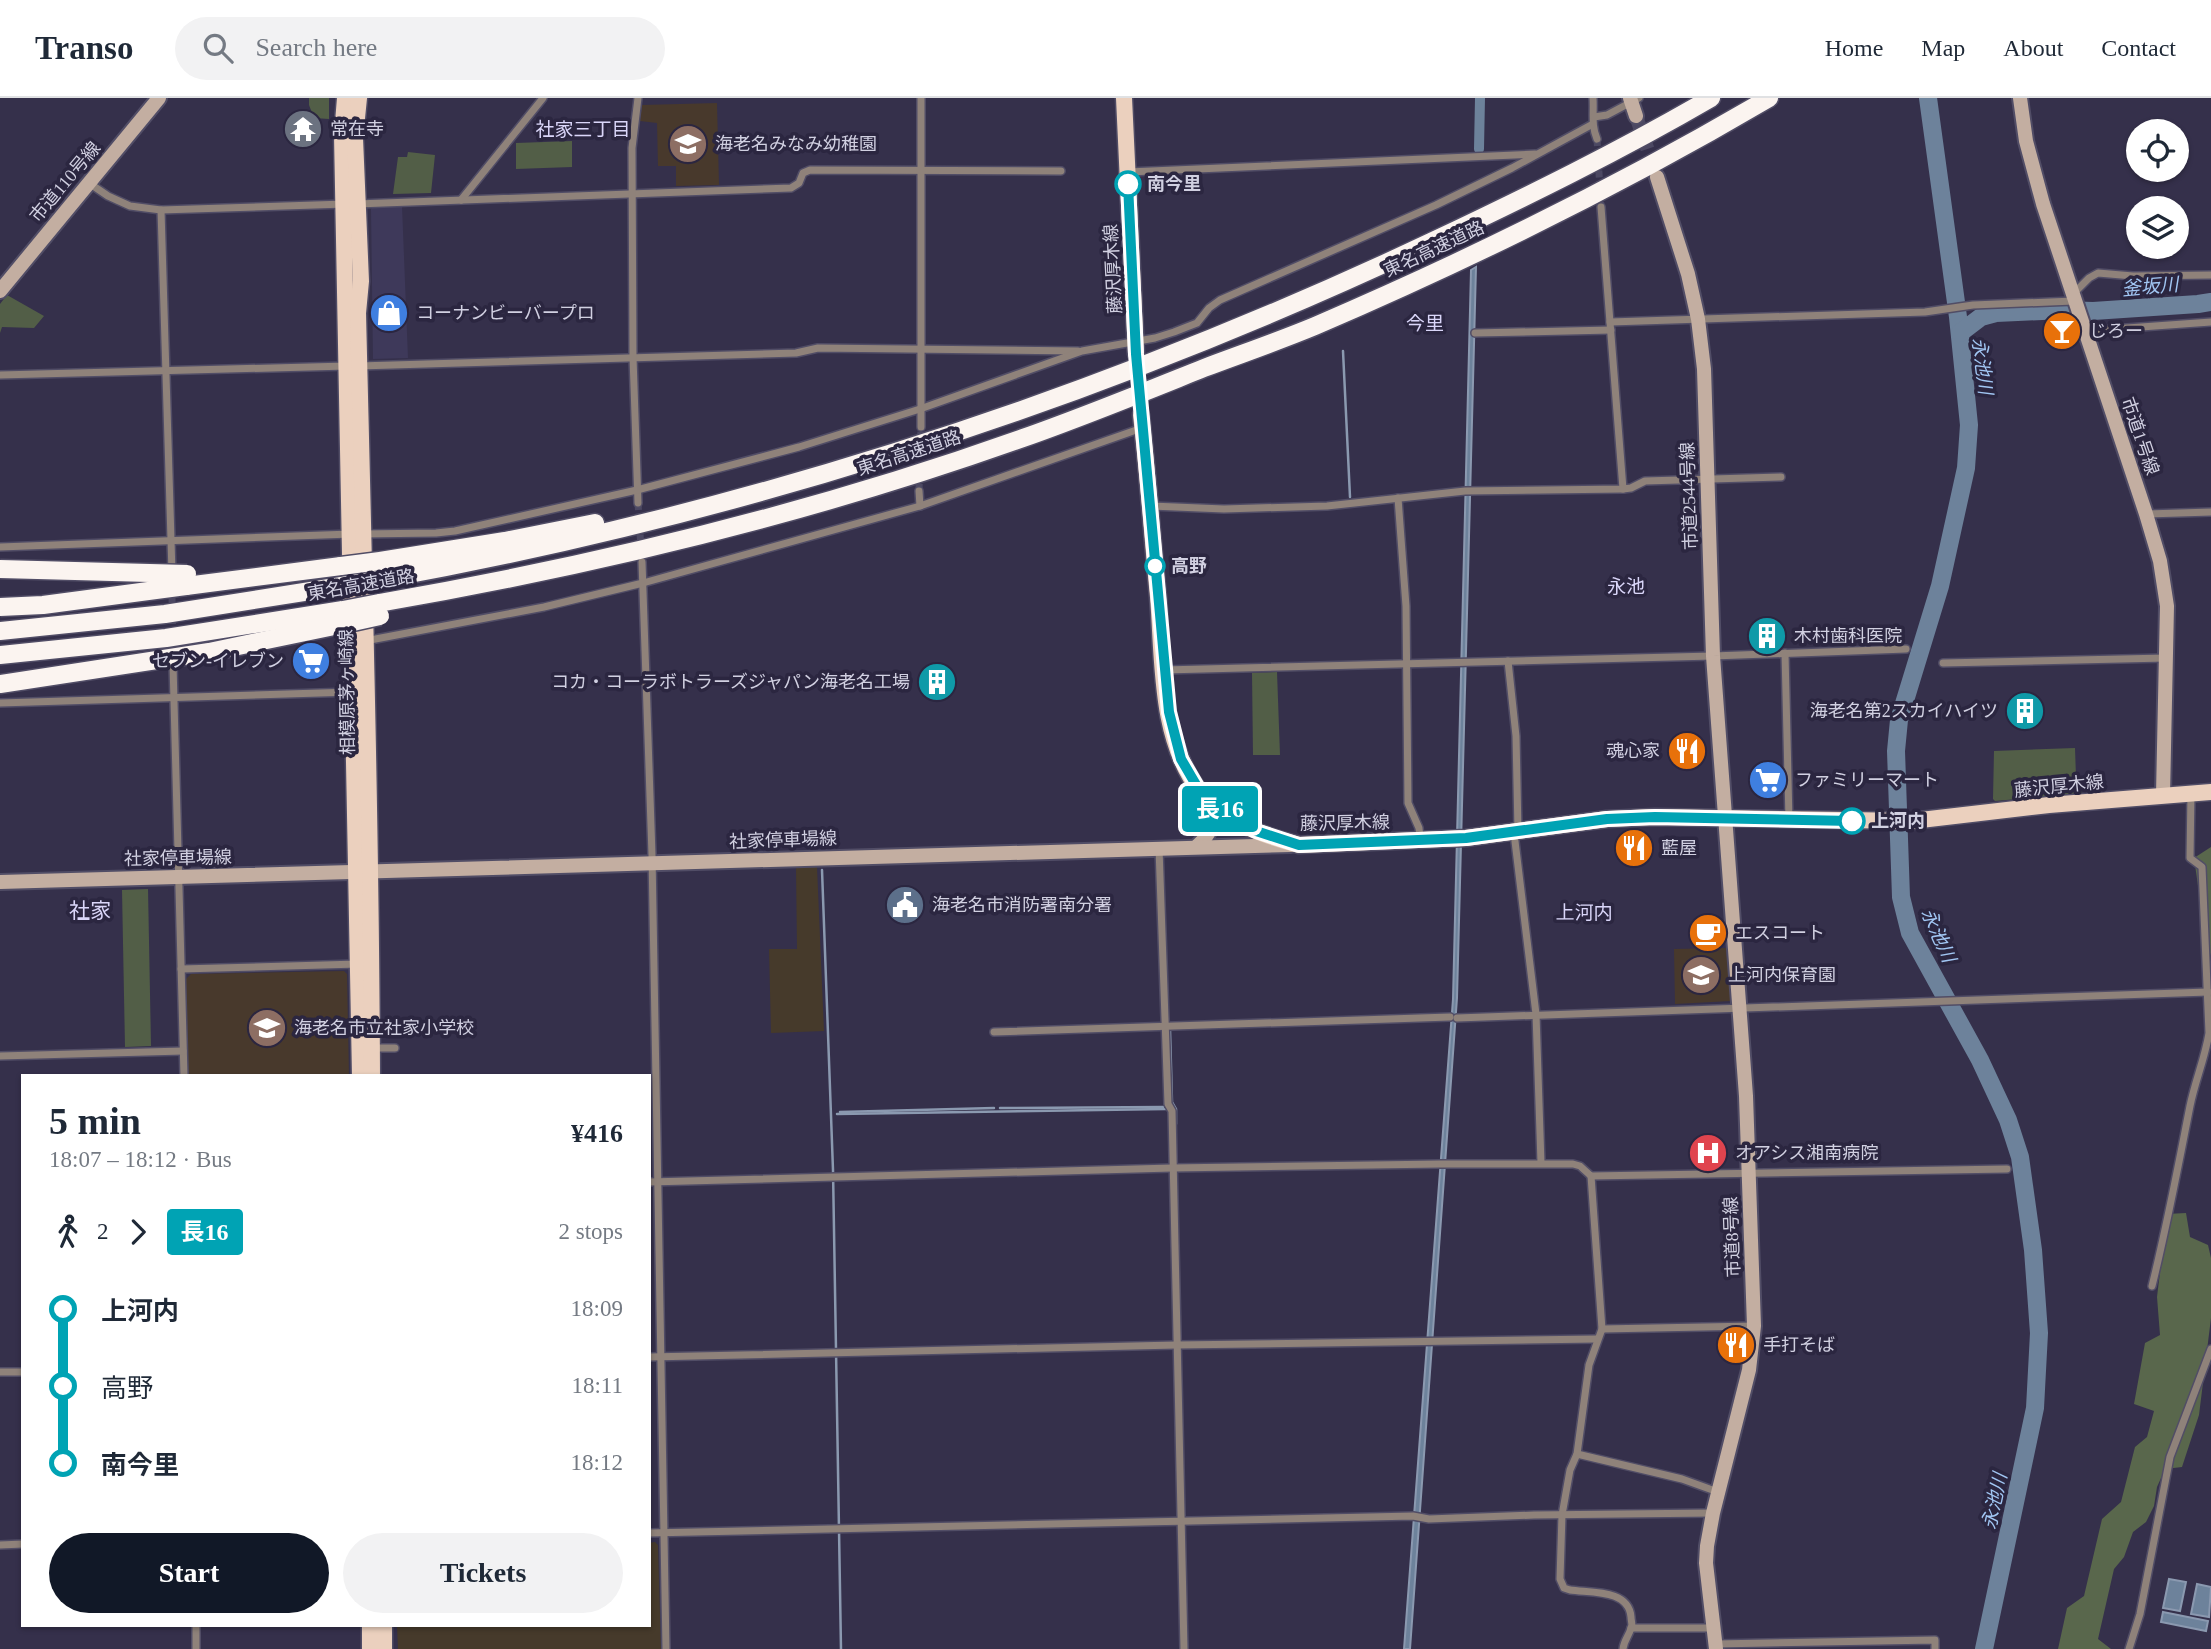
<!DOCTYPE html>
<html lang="en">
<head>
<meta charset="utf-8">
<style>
	:root { --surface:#fff; --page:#f2f2f3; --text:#1f2937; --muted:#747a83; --line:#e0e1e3; --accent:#111827 }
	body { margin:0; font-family:"Times New Roman","Noto Sans JP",serif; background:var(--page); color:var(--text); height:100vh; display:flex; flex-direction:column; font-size:26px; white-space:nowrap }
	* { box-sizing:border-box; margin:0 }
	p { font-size:23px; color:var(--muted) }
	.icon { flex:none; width:38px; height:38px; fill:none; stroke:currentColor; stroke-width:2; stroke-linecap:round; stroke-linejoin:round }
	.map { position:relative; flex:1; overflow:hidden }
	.panel { position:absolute; left:21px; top:976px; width:630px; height:553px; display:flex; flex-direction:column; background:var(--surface); border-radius:0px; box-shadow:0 2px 5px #0004 }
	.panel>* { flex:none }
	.badge { padding:0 14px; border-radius:5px; font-size:24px; line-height:46px }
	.controls { position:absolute; left:2126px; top:21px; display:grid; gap:14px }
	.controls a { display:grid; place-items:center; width:63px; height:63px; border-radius:50%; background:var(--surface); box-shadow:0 2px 5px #0004; font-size:35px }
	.map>.badge { position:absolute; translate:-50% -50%; box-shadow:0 0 0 4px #fff }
	.legs { display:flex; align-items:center; gap:10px; height:77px; padding:0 28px; font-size:23px }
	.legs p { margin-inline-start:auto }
	.overview { display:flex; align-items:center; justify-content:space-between; height:119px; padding:0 28px }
	h1 { font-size:38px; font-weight:700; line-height:52px }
	.primary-button { display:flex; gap:14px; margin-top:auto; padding:14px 28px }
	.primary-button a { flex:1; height:80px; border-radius:42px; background:var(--accent); color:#fff; font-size:28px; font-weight:700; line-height:80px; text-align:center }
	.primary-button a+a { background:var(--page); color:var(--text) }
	ul { padding:0 28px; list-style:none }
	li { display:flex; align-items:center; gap:24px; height:77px; font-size:26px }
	li i { display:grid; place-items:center; width:10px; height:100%; margin:0 9px; background:currentColor }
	li i::after { content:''; width:18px; height:18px; margin:-9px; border:5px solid; border-radius:50%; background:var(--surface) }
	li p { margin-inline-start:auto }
	li:first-child i { background:linear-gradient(#0000 50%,currentColor 0) }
	li:last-child i { background:linear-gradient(currentColor 50%,#0000 0) }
	header { display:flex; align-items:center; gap:42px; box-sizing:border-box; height:98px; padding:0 35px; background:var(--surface); border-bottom:2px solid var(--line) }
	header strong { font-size:33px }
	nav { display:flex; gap:38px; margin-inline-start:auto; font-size:24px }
	.search { width:490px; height:63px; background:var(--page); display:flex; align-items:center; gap:18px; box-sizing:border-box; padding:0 24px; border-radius:38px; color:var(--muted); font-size:26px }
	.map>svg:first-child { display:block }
	.built { fill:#3e395a }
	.industrial { fill:#463a2b }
	.education { fill:#48392c }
	.green { fill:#525e47 }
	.forest { fill:#59674c }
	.water { fill:#6d829b; stroke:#8b99b0; stroke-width:2 }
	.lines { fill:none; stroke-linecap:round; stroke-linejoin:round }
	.stream { stroke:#8b99b0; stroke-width:2.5 }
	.canal { stroke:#6d829b; stroke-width:10 }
	.river { stroke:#6d829b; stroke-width:18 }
	.street-tunnel { stroke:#4c4862; stroke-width:7; stroke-dasharray:7 3.5; stroke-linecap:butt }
	.secondary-tunnel { stroke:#4c4862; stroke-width:14; stroke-dasharray:14 7; stroke-linecap:butt }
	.primary-tunnel { stroke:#4c4862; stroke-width:16; stroke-dasharray:16 8; stroke-linecap:butt }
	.street-casing { stroke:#514d66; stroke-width:10 }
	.secondary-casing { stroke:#514d66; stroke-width:18 }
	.primary-casing { stroke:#514d66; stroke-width:19 }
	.highway-casing { stroke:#514d66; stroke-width:21 }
	.street { stroke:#8f827a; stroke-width:7 }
	.secondary { stroke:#c3aea1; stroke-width:14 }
	.primary { stroke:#ebd0be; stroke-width:16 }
	.highway { stroke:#fbf4f0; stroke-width:18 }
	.highway-bridge-casing { stroke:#514d66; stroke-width:21; stroke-linecap:butt }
	.highway-bridge { stroke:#fbf4f0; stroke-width:18 }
	.line-1-casing { stroke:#fff; stroke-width:16 }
	.line-1 { stroke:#00a3b4; stroke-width:10 }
	.stop-1-dot { fill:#fff; stroke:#00a3b4; stroke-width:3.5 }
	.labels { text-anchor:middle; stroke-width:7; stroke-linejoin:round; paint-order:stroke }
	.poi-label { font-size:18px; fill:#d1d0e1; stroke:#2b2640; text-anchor:start }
	.street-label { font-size:18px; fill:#d1d0e1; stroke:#2b2640 }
	.stop-label { font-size:18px; font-weight:bold; fill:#d1d0e1; stroke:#2b2640; text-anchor:start }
	.neighbourhood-label { font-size:19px; fill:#dad6f9; stroke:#2b2640 }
	.water-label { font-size:19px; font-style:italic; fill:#a1c6f3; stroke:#2b2640 }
	.quarter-label { font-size:21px; fill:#dad6f9; stroke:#2b2640 }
</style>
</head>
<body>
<header>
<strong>Transo</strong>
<div class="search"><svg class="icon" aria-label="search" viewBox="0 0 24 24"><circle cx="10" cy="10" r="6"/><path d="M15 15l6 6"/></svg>Search here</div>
<nav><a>Home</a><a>Map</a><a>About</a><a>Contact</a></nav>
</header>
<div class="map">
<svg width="2211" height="1551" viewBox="0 0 2211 1551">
	<rect width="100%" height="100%" fill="#35304b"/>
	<polygon class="built" points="402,108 408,260 373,261 371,111 373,109"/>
	<g class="industrial">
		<polygon points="817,769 824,933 771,935 769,851 797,851 796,770"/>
		<polygon points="655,1444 658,1447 661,1551 398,1551 397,1528 649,1528 649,1445"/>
	</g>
	<g class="education">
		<polygon points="717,5 719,87 676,88 676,68 658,68 657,25 640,23 642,7"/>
		<polygon points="1726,850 1731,903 1675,906 1674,851"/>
		<polygon points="344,873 347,876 349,978 188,978 186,881 191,876"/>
	</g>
	<g class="green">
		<polygon points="309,0 329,0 329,21 314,20 309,7"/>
		<polygon points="572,43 572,69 516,71 516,45"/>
		<polygon points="408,54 435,57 431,95 393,96 398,59 407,59"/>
		<polygon points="7,197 44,218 34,230 2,229 0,235 0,206"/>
		<polygon points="1277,574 1280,657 1253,657 1252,575"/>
		<polygon points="2075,650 2076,679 2081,679 2082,695 1995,703 1993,701 1994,653"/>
		<polygon points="148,791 151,948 125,949 122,792"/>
	</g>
	<g class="forest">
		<polygon points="2211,749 2211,858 2206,843 2194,760"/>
		<polygon points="2186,1115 2190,1139 2208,1147 2211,1160 2211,1220 2199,1317 2182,1369 2165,1371 2157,1389 2154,1408 2146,1424 2133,1434 2124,1459 2114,1471 2098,1541 2111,1551 2058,1551 2067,1510 2084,1498 2102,1421 2121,1404 2135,1349 2147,1339 2154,1313 2134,1306 2145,1245 2160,1237 2157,1199 2167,1116"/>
	</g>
	<g class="water">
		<polygon points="1476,169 1457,900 1410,1551 1404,1551 1453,901 1471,172"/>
		<polygon points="2169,1481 2186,1484 2180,1513 2163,1510"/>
		<polygon points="2197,1486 2211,1489 2209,1519 2191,1516"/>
		<polygon points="2163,1514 2208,1523 2206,1533 2161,1524"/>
	</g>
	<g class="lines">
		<g class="stream">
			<polyline points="1343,253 1350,399"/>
			<polyline points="822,772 833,1072 841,1551"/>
			<polyline points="1170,932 1172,1004 1176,1011 1176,1026"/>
			<polyline points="1000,1010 1163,1009"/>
			<polyline points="840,1014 994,1010"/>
			<polyline points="837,1016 1166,1011"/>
		</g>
		<polyline class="canal" points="1479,51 1480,0"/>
		<g class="river">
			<polyline points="1928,0 1958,219 1969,327 1966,370 1940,488 1899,622 1896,653 1901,799 1910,835 1980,962 2008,1022 2020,1059 2033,1152 2039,1235 2035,1310 1984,1551"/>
			<polyline points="1960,235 1981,219 1996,215 2063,212 2093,213 2198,206 2211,204"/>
		</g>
		<g class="street-tunnel">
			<polyline points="1597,41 1601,109"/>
			<polyline points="919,393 921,329"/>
			<polyline points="638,405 641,450"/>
			<polyline points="172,498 173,560"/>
		</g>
		<polyline class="secondary-tunnel" points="1636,18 1655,73"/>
		<polyline class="primary-tunnel" points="1136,258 1141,317"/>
		<g class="street-casing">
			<g id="street">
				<path d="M1593,0C1594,15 1591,27 1597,41"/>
				<polyline points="1594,19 1607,17 1639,0"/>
				<polyline points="1128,74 1535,56"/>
				<polyline points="89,85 108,98 130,108 161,112 345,106"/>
				<polyline points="461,102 543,0"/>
				<polyline points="357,106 791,90 799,85 803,75 810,72 1061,73"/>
				<polyline points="1601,109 1623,391"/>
				<polyline points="161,112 172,475"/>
				<polyline points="2073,196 2089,180 2098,175 2133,178 2211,177"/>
				<polyline points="1610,224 1925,214 1973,207 2074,203"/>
				<polyline points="2085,233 2211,224"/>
				<polyline points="1475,235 1611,232"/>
				<polyline points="359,268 796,255 818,250 1078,253"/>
				<polyline points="0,277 347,268"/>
				<polyline points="921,329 921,0"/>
				<polyline points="919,393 920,408"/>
				<polyline points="1398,400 1406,508 1408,705 1419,730 1420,741"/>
				<polyline points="638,405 633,259 632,50 638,0"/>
				<polyline points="1151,408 1224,411 1327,408 1465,393 1623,391 1631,390 1645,383 1781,379"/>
				<polyline points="2147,416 2211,414"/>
				<polyline points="362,436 436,435 455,433 637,392 799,349 920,311 1082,253 1155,240 1174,234 1197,225 1209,210 1220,202 1436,107 1512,70 1591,27"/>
				<polyline points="0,449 351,436"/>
				<polyline points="642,464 652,757 666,1551"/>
				<polyline points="365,543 544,509 643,485 920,408 1142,330"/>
				<polyline points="1785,555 1789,722"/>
				<polyline points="1508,563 1516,638 1518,733"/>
				<polyline points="1943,565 2166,560"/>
				<polyline points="173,566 184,978"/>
				<polyline points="1164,572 1713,558 1906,551"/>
				<polyline points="0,605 353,594"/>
				<polyline points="1514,735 1536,916 1541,1065"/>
				<polyline points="1159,750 1168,1006 1172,1013 1184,1551"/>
				<polyline points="181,871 358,866"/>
				<polyline points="1457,920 2208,894"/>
				<polyline points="994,934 1450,919"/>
				<polyline points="373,950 395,950"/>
				<polyline points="0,958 183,953"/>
				<path d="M1591,1078L1602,1231L1589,1267L1577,1356L1570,1372L1562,1417L1560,1481L1564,1490L1570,1492C1591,1495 1629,1491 1631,1519C1631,1523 1633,1527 1631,1530C1629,1538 1624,1542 1623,1551"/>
				<polyline points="649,1084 1172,1070 1440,1066 1573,1066 1580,1068 1591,1078 2007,1071"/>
				<path d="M2152,1188C2167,1128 2178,1069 2190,1008C2195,983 2205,960 2209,935L2202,769L2190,760L2191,695"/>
				<polyline points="1602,1231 1754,1228"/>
				<polyline points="649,1259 1176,1247 1597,1241"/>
				<polyline points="0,1274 23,1274"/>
				<polyline points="1577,1356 1682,1381 1718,1394"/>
				<polyline points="649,1435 1413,1418 1429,1421 1534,1417 1712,1415"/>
				<polyline points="0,1447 23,1446"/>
				<polyline points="196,1528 196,1551"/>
				<polyline points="1631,1530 1714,1530"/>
				<polyline points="1716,1546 1935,1542 1935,1551"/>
				<polyline points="2129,1551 2140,1516 2170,1359 2211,1251"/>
			</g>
		</g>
		<g class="secondary-casing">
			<g id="secondary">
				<polyline points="1630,0 1636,18"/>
				<polyline points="2020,0 2026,43 2043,106 2146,416 2160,463 2167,508 2163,697"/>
				<polyline points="1657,79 1688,176 1698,221 1704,271 1713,558 1746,998 1754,1228 1749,1272 1713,1415 1707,1448 1706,1465 1716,1551"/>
				<polyline points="0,193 159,0"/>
				<path d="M1197,748C1217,731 1214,719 1203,697"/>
				<polyline points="0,784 1291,747"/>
			</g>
		</g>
		<g class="primary-casing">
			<g id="primary">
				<polyline points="345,0 342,37 360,978"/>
				<path d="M359,0L355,40L361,183L358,215C364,469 371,724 372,978"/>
				<polyline points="1124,0 1136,256"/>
				<path d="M1141,317C1148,378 1152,438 1158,499C1163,563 1159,642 1201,695C1224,724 1265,738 1299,747L1466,740L1607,721L1655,719L1912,723L2049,707L2211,694"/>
				<polyline points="370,1528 370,1551"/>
				<polyline points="384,1528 384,1551"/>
			</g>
		</g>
		<g class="highway-casing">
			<g id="highway">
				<polyline points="380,463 505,443 595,425"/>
				<path d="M378,482C742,416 1096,302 1431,144C1526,99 1620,53 1711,0"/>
				<polyline points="186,488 341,468"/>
				<path d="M379,505C598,467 813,415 1023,340C1083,319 1144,294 1204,270C1241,256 1279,243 1315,228C1471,161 1623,86 1769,0"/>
				<polyline points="0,533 165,516 342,488"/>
				<polyline points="0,557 166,540 343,512"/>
				<polyline points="0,586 209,554 344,526"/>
			</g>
		</g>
		<use href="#street" class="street"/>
		<use href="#secondary" class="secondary"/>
		<use href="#primary" class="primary"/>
		<use href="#highway" class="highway"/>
		<g class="highway-bridge-casing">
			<g id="highway-bridge">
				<polyline points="341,468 380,463"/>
				<polyline points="0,471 187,476"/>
				<polyline points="342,488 378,482"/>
				<polyline points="0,509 43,507 186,488"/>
				<polyline points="343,512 379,505"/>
				<polyline points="344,526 380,518"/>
			</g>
		</g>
		<use href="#highway-bridge" class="highway-bridge"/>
	</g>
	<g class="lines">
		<g class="line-1-casing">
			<polyline id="line-1" points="1128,86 1136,256 1169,614 1181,661 1202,697 1228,718 1256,733 1299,747 1466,740 1607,721 1655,719 1852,723"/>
		</g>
		<use href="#line-1" class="line-1"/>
	</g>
	<defs>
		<g id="temple-disc" transform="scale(2.0125)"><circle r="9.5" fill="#6b7280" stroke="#2b2640"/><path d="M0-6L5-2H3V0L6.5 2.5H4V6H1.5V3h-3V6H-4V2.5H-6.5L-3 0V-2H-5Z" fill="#fff"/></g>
		<g id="school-disc" transform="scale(2.0125)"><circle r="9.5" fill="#8d6e63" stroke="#2b2640"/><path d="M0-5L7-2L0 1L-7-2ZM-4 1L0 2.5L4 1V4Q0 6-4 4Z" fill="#fff"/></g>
		<g id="shop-disc" transform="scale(2.0125)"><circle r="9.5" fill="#3f7fe0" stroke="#2b2640"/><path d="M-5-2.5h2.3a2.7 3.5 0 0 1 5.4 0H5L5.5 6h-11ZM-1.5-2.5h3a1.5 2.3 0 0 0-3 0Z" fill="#fff"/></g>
		<g id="bar-disc" transform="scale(2.0125)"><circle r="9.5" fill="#e8710a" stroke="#2b2640"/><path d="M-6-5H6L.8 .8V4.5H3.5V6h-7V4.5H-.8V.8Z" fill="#fff"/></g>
		<g id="building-disc" transform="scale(2.0125)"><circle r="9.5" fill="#0f9aa8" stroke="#2b2640"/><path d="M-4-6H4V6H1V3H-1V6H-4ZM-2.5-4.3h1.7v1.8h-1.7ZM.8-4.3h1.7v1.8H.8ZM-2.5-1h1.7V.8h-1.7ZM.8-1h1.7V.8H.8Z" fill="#fff"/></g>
		<g id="supermarket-disc" transform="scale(2.0125)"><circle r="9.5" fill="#3f7fe0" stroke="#2b2640"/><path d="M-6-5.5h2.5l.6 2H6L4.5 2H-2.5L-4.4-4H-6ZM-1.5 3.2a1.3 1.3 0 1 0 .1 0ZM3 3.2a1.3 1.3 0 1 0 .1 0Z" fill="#fff"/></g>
		<g id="restaurant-disc" transform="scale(2.0125)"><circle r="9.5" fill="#e8710a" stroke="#2b2640"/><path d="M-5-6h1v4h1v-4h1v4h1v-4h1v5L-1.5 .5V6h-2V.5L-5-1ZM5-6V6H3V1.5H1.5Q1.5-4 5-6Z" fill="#fff"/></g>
		<g id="civic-disc" transform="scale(2.0125)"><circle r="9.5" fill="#5c6f8a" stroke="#2b2640"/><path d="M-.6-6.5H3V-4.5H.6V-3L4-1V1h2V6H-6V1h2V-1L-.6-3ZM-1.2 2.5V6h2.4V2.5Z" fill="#fff"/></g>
		<g id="cafe-disc" transform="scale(2.0125)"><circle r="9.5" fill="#e8710a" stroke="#2b2640"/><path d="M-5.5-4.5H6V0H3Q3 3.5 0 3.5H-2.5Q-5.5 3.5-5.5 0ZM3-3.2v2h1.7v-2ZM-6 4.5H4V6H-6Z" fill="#fff"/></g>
		<g id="hospital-disc" transform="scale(2.0125)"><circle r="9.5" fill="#e0444e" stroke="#2b2640"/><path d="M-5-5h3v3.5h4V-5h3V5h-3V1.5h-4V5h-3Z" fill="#fff"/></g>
	</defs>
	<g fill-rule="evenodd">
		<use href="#temple-disc" x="303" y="31"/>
		<use href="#school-disc" x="688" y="46"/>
		<use href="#shop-disc" x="389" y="215"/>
		<use href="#bar-disc" x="2062" y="233"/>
		<use href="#building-disc" x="1767" y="538"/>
		<use href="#supermarket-disc" x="311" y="563"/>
		<use href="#building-disc" x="937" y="584"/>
		<use href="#building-disc" x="2025" y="613"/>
		<use href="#restaurant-disc" x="1687" y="653"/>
		<use href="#supermarket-disc" x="1768" y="682"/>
		<use href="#restaurant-disc" x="1634" y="750"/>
		<use href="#civic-disc" x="905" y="807"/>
		<use href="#cafe-disc" x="1708" y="835"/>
		<use href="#school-disc" x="1701" y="877"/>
		<use href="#school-disc" x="267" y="930"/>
		<use href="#hospital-disc" x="1708" y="1055"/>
		<use href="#restaurant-disc" x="1736" y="1247"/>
	</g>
	<g class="stop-1-dot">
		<circle cx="1128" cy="86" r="12"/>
		<circle cx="1155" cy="468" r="9"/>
		<circle cx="1852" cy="723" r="12"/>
	</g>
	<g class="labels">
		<g class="poi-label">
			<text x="330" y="37">常在寺</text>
			<text x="715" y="52">海老名みなみ幼稚園</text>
			<text x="416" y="221">コーナンビーバープロ</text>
			<text x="2089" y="239">じろー</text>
			<text x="1794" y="544">木村歯科医院</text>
			<text x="284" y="569" text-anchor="end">セブン-イレブン</text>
			<text x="910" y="590" text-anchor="end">コカ・コーラボトラーズジャパン海老名工場</text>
			<text x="1998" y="619" text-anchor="end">海老名第2スカイハイツ</text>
			<text x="1660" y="659" text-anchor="end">魂心家</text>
			<text x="1795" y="688">ファミリーマート</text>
			<text x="1661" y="756">藍屋</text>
			<text x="932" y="813">海老名市消防署南分署</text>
			<text x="1735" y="841">エスコート</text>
			<text x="1728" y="883">上河内保育園</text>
			<text x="294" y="936">海老名市立社家小学校</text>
			<text x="1735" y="1061">オアシス湘南病院</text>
			<text x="1763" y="1253">手打そば</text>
		</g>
		<g class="street-label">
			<text transform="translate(65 84) rotate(-50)" y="6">市道110号線</text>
			<text transform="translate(1434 151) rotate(-25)" y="6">東名高速道路</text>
			<text transform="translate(1113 171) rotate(-93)" y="6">藤沢厚木線</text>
			<text transform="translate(2140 338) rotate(71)" y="6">市道1号線</text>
			<text transform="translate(909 355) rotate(-18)" y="6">東名高速道路</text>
			<text transform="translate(1689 398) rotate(-92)" y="6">市道2544号線</text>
			<text transform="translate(361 487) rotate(-10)" y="6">東名高速道路</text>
			<text transform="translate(347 594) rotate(-91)" y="6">相模原茅ヶ崎線</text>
			<text transform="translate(2059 688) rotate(-6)" y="6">藤沢厚木線</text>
			<text transform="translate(1345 725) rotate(-1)" y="6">藤沢厚木線</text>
			<text transform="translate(783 742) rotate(-2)" y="6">社家停車場線</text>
			<text transform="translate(178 760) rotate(-1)" y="6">社家停車場線</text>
			<text transform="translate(1732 1139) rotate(-92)" y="6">市道8号線</text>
		</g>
		<g class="stop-label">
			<text x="1147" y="92">南今里</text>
			<text x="1171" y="474">高野</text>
			<text x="1871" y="729">上河内</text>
		</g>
		<g class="neighbourhood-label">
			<text x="583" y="38">社家三丁目</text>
			<text x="1425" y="232">今里</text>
			<text x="1626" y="495">永池</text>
			<text x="1584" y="821">上河内</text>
		</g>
		<g class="water-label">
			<text transform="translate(2150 188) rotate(-5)" y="7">釜坂川</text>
			<text transform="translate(1983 268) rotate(83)" y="7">永池川</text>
			<text transform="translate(1939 837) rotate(66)" y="7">永池川</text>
			<text transform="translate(1994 1403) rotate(-78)" y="7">永池川</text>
		</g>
		<g class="quarter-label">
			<text x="90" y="820">社家</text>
		</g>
	</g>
</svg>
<div class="controls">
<a><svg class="icon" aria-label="locate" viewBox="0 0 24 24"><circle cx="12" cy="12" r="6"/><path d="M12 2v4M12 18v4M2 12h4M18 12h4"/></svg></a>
<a><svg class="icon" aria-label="layers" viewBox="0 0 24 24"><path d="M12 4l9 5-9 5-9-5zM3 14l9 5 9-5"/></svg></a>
</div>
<b class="badge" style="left:1220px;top:711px;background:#00a3b4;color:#fff">長16</b>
<section class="panel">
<div class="overview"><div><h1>5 min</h1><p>18:07 – 18:12 · Bus</p></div><b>¥416</b></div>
<div class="legs"><svg class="icon" aria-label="walk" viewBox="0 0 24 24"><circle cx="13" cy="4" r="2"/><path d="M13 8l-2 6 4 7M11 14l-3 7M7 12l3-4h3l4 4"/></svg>2<svg class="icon" aria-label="forward" viewBox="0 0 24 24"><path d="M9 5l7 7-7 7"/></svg><b class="badge" style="background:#00a3b4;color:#fff">長16</b><p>2 stops</p></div>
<ul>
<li><i style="color:#00a3b4"></i><b>上河内</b><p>18:09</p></li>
<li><i style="color:#00a3b4"></i><span>高野</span><p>18:11</p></li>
<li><i style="color:#00a3b4"></i><b>南今里</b><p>18:12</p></li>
</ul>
<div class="primary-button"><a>Start</a><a>Tickets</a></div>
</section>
</div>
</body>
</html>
